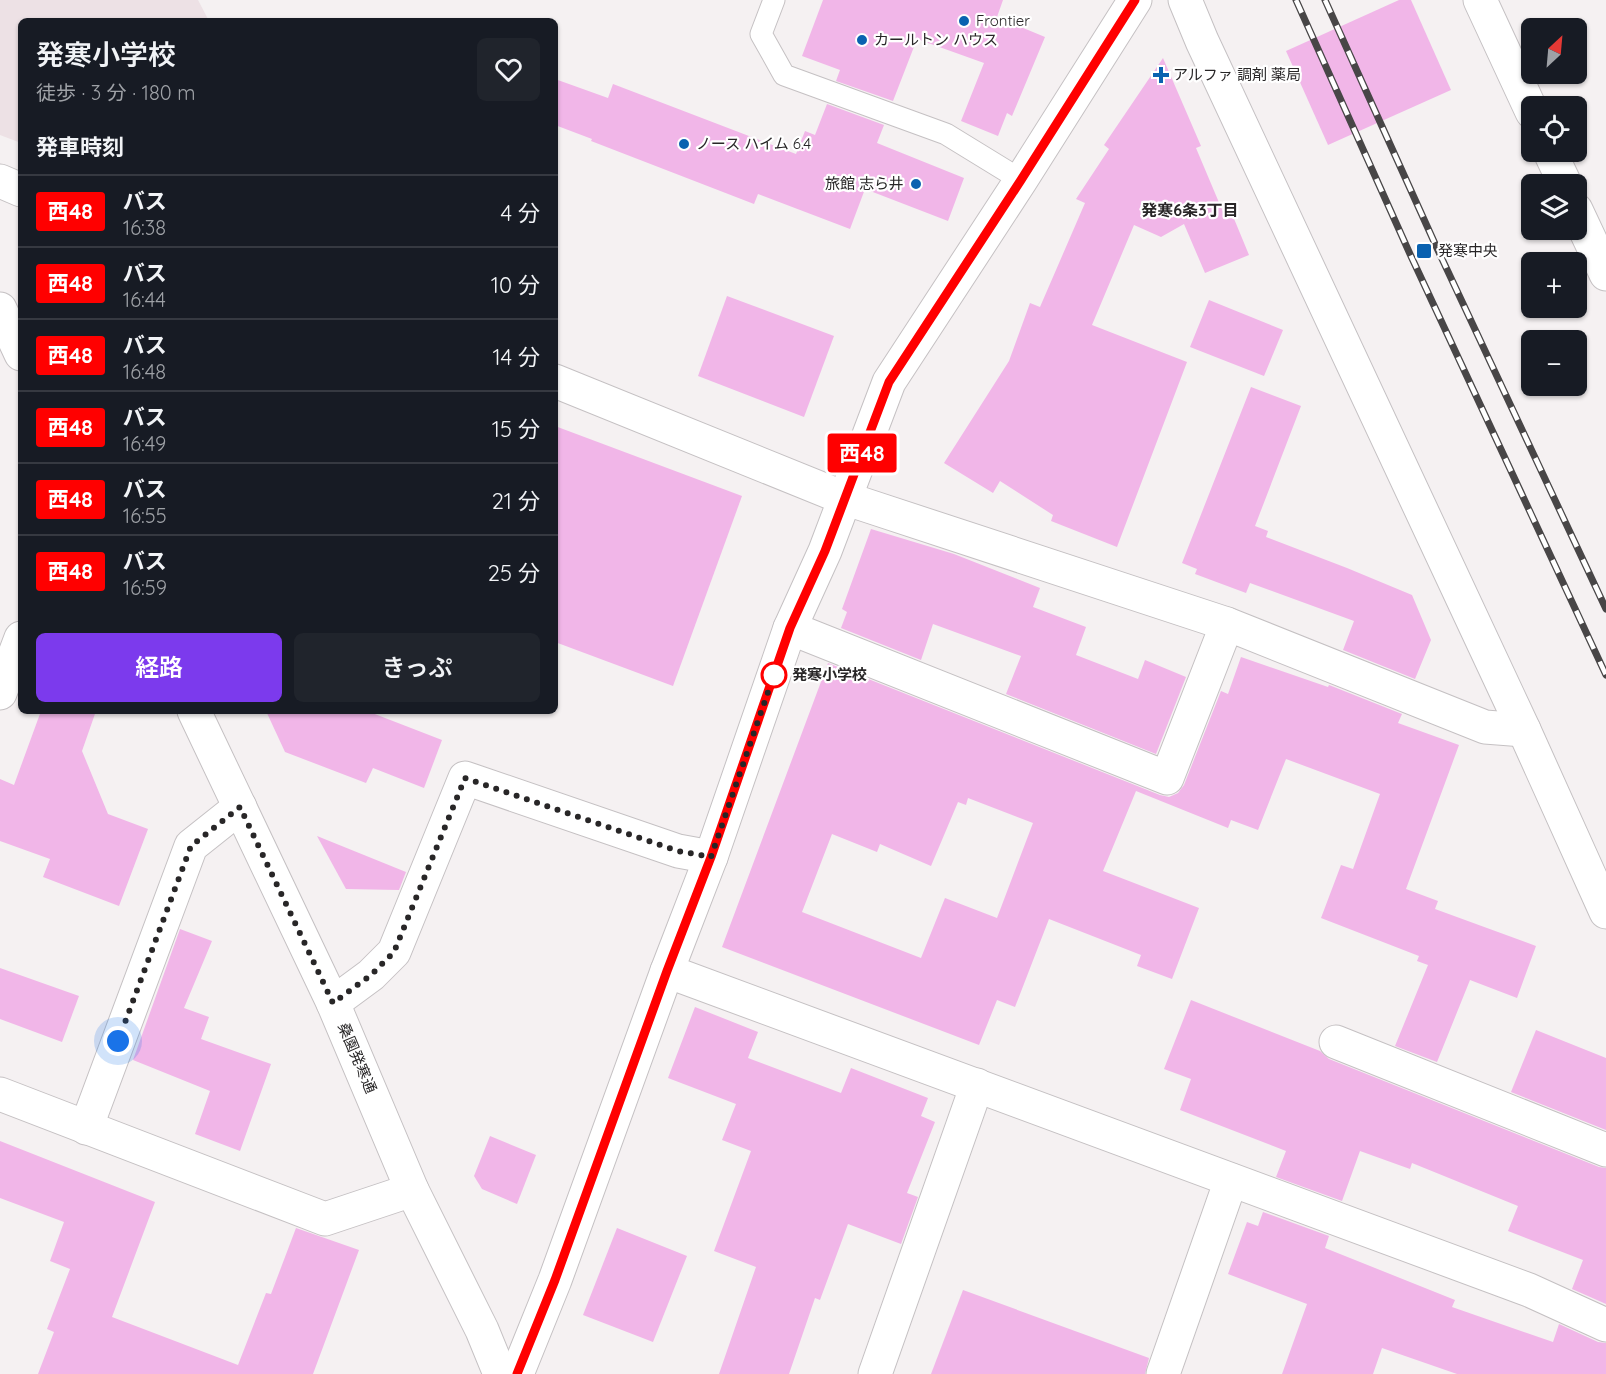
<!DOCTYPE html>
<html lang="ja">
<head>
<meta charset="utf-8">
<style>
	:root { --surface:#171b24; --page:#20242c; --text:#f1f3f6; --muted:#9ea1a6; --line:#363941; --accent:#7c3aed }
	body { margin:0; font-family:Quicksand,"Noto Sans JP",sans-serif; background:var(--page); color:var(--text); height:100vh; display:flex; flex-direction:column; font-size:22px; white-space:nowrap }
	* { box-sizing:border-box; margin:0 }
	p { font-size:20px; color:var(--muted) }
	.icon { flex:none; width:33px; height:33px; fill:none; stroke:currentColor; stroke-width:2; stroke-linecap:round; stroke-linejoin:round }
	.map { position:relative; flex:1; overflow:hidden }
	.side { position:absolute; left:18px; top:18px; width:540px; height:696px; display:flex; flex-direction:column; background:var(--surface); border-radius:9px; box-shadow:0 2px 4px #0004 }
	.side>* { flex:none }
	.badge { padding:0 12px; border-radius:4px; font-size:21px; line-height:39px }
	.needle { width:39px; rotate:26deg }
	.tools { position:absolute; left:1521px; top:18px; display:grid; gap:12px }
	.tools a { display:grid; place-items:center; width:66px; height:66px; border-radius:9px; background:var(--surface); box-shadow:0 2px 4px #0004; font-size:30px }
	.you { position:absolute; width:30px; height:30px; margin:-15px; border:4px solid #fff; border-radius:50%; background:#1a73e8; box-shadow:0 0 0 9px #1a73e833 }
	.map>.badge { position:absolute; translate:-50% -50%; box-shadow:0 0 0 3px #fff }
	h2 { padding:0 18px; font-size:22px; line-height:54px }
	.round { display:grid; place-items:center; flex:none; width:63px; height:63px; border-radius:9px; background:var(--page) }
	.overview { display:flex; align-items:center; justify-content:space-between; height:102px; padding:0 18px }
	h1 { font-size:28px; font-weight:600; line-height:45px }
	.button { display:flex; gap:12px; margin-top:auto; padding:12px 18px }
	.button a { flex:1; height:69px; border-radius:9px; background:var(--accent); color:#fff; font-size:24px; font-weight:600; line-height:69px; text-align:center }
	.button a+a { background:var(--page); color:var(--text) }
	ul { padding:0; list-style:none }
	li { display:flex; align-items:center; gap:18px; height:72px; padding:0 18px; border-top:2px solid var(--line) }
	li div { flex:1 }
	li b { display:block; font-size:22px }
	li em { font-style:normal }
	li .badge { min-width:66px; font-weight:700; text-align:center }
	.map>svg:first-child { display:block }
	.built { fill:#ede1e5 }
	.building { fill:#f1b6e8; fill-rule:evenodd }
	.lines { fill:none; stroke-linecap:round; stroke-linejoin:round }
	.service-casing { stroke:#c5c1c3; stroke-width:23 }
	.minor-casing { stroke:#c5c1c3; stroke-width:35 }
	.tertiary-casing { stroke:#c5c1c3; stroke-width:35 }
	.service { stroke:#fff; stroke-width:21 }
	.minor { stroke:#fff; stroke-width:33 }
	.tertiary { stroke:#fff; stroke-width:33 }
	.rail-casing { stroke:#484647; stroke-width:7 }
	.rail { stroke:#fff; stroke-width:4.5; stroke-dasharray:14; stroke-linecap:butt }
	.line-casing { stroke:#fff; stroke-width:14 }
	.line { stroke:#f00; stroke-width:9 }
	.walk { stroke:#282627; stroke-width:6; stroke-dasharray:0 10.8 }
	.poi-dot { fill:#0a62b0; stroke:#fff; stroke-width:2 }
	.stop-dot { fill:#fff; stroke:#f00; stroke-width:3 }
	.labels { text-anchor:middle; stroke-width:4.5; stroke-linejoin:round; paint-order:stroke }
	.poi-label { font-size:15px; fill:#282627; stroke:#fff; text-anchor:start }
	.stop-label { font-size:15px; font-weight:bold; fill:#282627; stroke:#fff; text-anchor:start }
	.street-label { font-size:15px; fill:#282627; stroke:#fff }
	.neighbourhood-label { font-size:16px; font-weight:bold; fill:#282627; stroke:#fff }
</style>
</head>
<body>
<div class="map">
<svg width="1606" height="1374" viewBox="0 0 1606 1374">
	<rect width="100%" height="100%" fill="#f5f1f2"/>
	<polygon class="built" points="0,0 198,0 209,21 21,21 21,143 0,135"/>
	<g class="building">
		<polygon points="823,0 1003,0 997,17 1045,37 1012,116 1007,113 998,136 961,121 984,63 917,39 893,101 836,81 840,70 802,56"/>
		<polygon points="1399,0 1411,0 1451,90 1328,145 1286,51"/>
		<polygon points="1163,58 1201,146 1196,148 1223,212 1230,209 1249,255 1205,273 1184,224 1161,237 1134,225 1092,325 1187,362 1117,547 1051,521 1053,515 1000,481 993,493 944,463 1009,361 1030,303 1040,307 1085,203 1076,199 1109,149 1104,145"/>
		<polygon points="555,79 608,98 613,84 796,154 805,131 815,135 827,104 884,125 877,143 964,178 948,221 865,189 850,229 758,194 754,204 591,141 592,139 555,125"/>
		<polygon points="727,296 834,336 804,417 698,376"/>
		<polygon points="1209,300 1283,330 1264,376 1190,347"/>
		<polygon points="1251,387 1301,406 1255,526 1268,531 1266,537 1347,568 1412,595 1431,640 1415,679 1343,650 1354,621 1250,583 1246,593 1195,574 1197,569 1182,563"/>
		<polygon points="555,426 742,496 673,686 555,642"/>
		<polygon points="871,529 954,554 1040,588 1033,607 1086,627 1076,655 1138,679 1145,660 1186,677 1156,754 1006,694 1021,656 933,624 921,660 841,628 847,612 842,609"/>
		<path d="M1241,657L1328,687L1329,685L1402,714L1398,723L1459,745L1406,889L1438,901L1435,909L1536,946L1517,998L1470,980L1437,1062L1395,1046L1428,965L1417,961L1419,956L1321,918L1341,865L1353,869L1380,794L1286,759L1258,830L1231,820L1228,828L1136,791L1103,871L1199,908L1172,979L1137,966L1141,955L1049,919L1015,1007L997,1000L979,1045L722,947L828,663L1160,795L1169,797L1178,793L1184,785L1221,691L1228,694ZM968,798L1033,823L997,918L945,898L921,958L802,912L832,834L877,852L880,844L931,866L958,802L966,805Z"/>
		<polygon points="41,711 96,711 82,751 108,814 148,829 119,906 43,877 50,859 0,841 0,779 14,785"/>
		<polygon points="266,711 367,711 442,740 424,788 373,768 366,783 285,752"/>
		<polygon points="317,836 406,872 399,890 346,889"/>
		<polygon points="180,929 212,941 184,1008 209,1017 201,1039 271,1064 240,1151 195,1134 210,1091 133,1060"/>
		<polygon points="0,968 79,996 62,1042 0,1019"/>
		<polygon points="1191,1000 1320,1051 1329,1059 1599,1167 1606,1168 1606,1304 1572,1289 1583,1260 1508,1231 1518,1206 1412,1163 1410,1169 1360,1151 1342,1201 1276,1177 1286,1151 1180,1110 1191,1079 1164,1069"/>
		<polygon points="695,1007 758,1032 748,1058 841,1093 851,1068 928,1098 921,1116 935,1122 907,1193 918,1197 901,1244 848,1224 820,1300 815,1298 789,1374 719,1374 756,1267 714,1251 751,1151 722,1140 736,1104 668,1078"/>
		<polygon points="1536,1030 1606,1058 1606,1130 1511,1092"/>
		<polygon points="490,1136 536,1155 517,1204 482,1189 474,1176"/>
		<polygon points="0,1141 155,1202 112,1317 238,1365 266,1293 271,1294 296,1228 359,1250 313,1374 38,1374 54,1332 47,1329 70,1269 50,1261 64,1222 0,1198"/>
		<polygon points="1263,1212 1329,1236 1325,1248 1455,1300 1452,1307 1553,1342 1559,1324 1598,1342 1606,1343 1606,1374 1457,1374 1382,1348 1373,1374 1282,1374 1307,1304 1228,1274 1247,1222 1258,1226"/>
		<polygon points="617,1228 687,1256 653,1342 583,1315"/>
		<polygon points="963,1290 1149,1358 1145,1374 931,1374"/>
	</g>
	<g class="lines">
		<g class="service-casing">
			<polyline id="service" points="774,0 761,34 784,75 946,134 1021,180"/>
		</g>
		<g class="minor-casing">
			<g id="minor">
				<polyline points="1185,0 1202,41 1524,730 1606,912"/>
				<polyline points="0,181 21,190"/>
				<polyline points="555,381 844,498 1227,624 1485,727 1524,730"/>
				<polyline points="790,628 1167,778 1227,624"/>
				<polyline points="0,693 21,638"/>
				<polyline points="667,971 1529,1290 1606,1325"/>
				<polyline points="333,1003 371,975 394,952 465,778 678,851 711,857"/>
				<polyline points="1336,1042 1606,1150"/>
				<polyline points="0,1094 325,1219 412,1190"/>
				<polyline points="86,1128 191,846 240,807"/>
				<polyline points="875,1374 977,1085"/>
				<polyline points="1163,1374 1231,1180"/>
			</g>
		</g>
		<g class="tertiary-casing">
			<g id="tertiary">
				<polyline points="1480,0 1532,112"/>
				<polyline points="1550,152 1565,184"/>
				<polyline points="1576,210 1606,274"/>
				<polyline points="0,309 21,354"/>
				<polyline points="194,711 333,1003 412,1190 482,1330 500,1374"/>
				<polyline points="517,1374 555,1280 667,971 711,857 790,628 825,551 889,382 1021,180 1135,0"/>
			</g>
		</g>
		<use href="#service" class="service"/>
		<use href="#minor" class="minor"/>
		<use href="#tertiary" class="tertiary"/>
		<g class="rail-casing">
			<g id="rail">
				<polyline points="1296,0 1410,254 1606,675"/>
				<polyline points="1325,0 1436,246 1606,609"/>
			</g>
		</g>
		<use href="#rail" class="rail"/>
	</g>
	<g class="lines">
		<g class="line-casing">
			<polyline id="line" points="517,1374 555,1280 667,971 711,857 790,628 825,551 889,382 1021,180 1135,0"/>
		</g>
		<use href="#line" class="line"/>
		<polyline class="walk" points="118,1041 191,846 240,807 333,1003 371,975 394,952 465,778 678,851 711,857 776,669 774,675"/>
	</g>
	<g class="poi-dot">
		<circle cx="964" cy="21" r="6"/>
		<circle cx="862" cy="40" r="6"/>
		<path d="M1158 66h6v6h6v6h-6v6h-6v-6h-6v-6h6z"/>
		<circle cx="684" cy="144" r="6"/>
		<circle cx="916" cy="184" r="6"/>
		<rect x="1416" y="243" width="16" height="16" rx="3"/>
	</g>
	<circle class="stop-dot" cx="774" cy="675" r="12"/>
	<g class="labels">
		<g class="poi-label">
			<text x="976" y="26">Frontier</text>
			<text x="874" y="45">カールトン ハウス</text>
			<text x="1173" y="80">アルファ 調剤 薬局</text>
			<text x="696" y="149">ノース ハイム 6.4</text>
			<text x="904" y="189" text-anchor="end">旅館 志ら井</text>
			<text x="1438" y="256">発寒中央</text>
		</g>
		<g class="stop-label">
			<text x="792" y="680">発寒小学校</text>
		</g>
		<g class="street-label">
			<text transform="translate(357 1058) rotate(67)" y="5">桑園発寒通</text>
		</g>
		<g class="neighbourhood-label">
			<text x="1190" y="216">発寒6条3丁目</text>
		</g>
	</g>
</svg>
<div class="tools">
<a><svg class="needle" viewBox="-14 -14 28 28"><path d="M0-13l5 13h-10z" fill="#e53935"/><path d="M0 13l5-13h-10z" fill="#9ea1a6"/></svg></a>
<a><svg class="icon" aria-label="locate" viewBox="0 0 24 24"><circle cx="12" cy="12" r="6"/><path d="M12 2v4M12 18v4M2 12h4M18 12h4"/></svg></a>
<a><svg class="icon" aria-label="layers" viewBox="0 0 24 24"><path d="M12 4l9 5-9 5-9-5zM3 14l9 5 9-5"/></svg></a>
<a>+</a>
<a>−</a>
</div>
<div class="you" style="left:118px;top:1041px"></div>
<b class="badge" style="left:862px;top:453px;background:#f00;color:#fff">西48</b>
<section class="side">
<div class="overview"><div><h1>発寒小学校</h1><p>徒歩 · 3 分 · 180 m</p></div><a class="round"><svg class="icon" aria-label="heart" viewBox="0 0 24 24"><path d="M12 20l-8-8c-3-5 5-10 8-4 3-6 11-1 8 4z"/></svg></a></div>
<h2>発車時刻</h2>
<ul>
<li><span class="badge" style="background:#f00;color:#fff">西48</span><div><b>バス</b><p>16:38</p></div><em>4 分</em></li>
<li><span class="badge" style="background:#f00;color:#fff">西48</span><div><b>バス</b><p>16:44</p></div><em>10 分</em></li>
<li><span class="badge" style="background:#f00;color:#fff">西48</span><div><b>バス</b><p>16:48</p></div><em>14 分</em></li>
<li><span class="badge" style="background:#f00;color:#fff">西48</span><div><b>バス</b><p>16:49</p></div><em>15 分</em></li>
<li><span class="badge" style="background:#f00;color:#fff">西48</span><div><b>バス</b><p>16:55</p></div><em>21 分</em></li>
<li><span class="badge" style="background:#f00;color:#fff">西48</span><div><b>バス</b><p>16:59</p></div><em>25 分</em></li>
</ul>
<div class="button"><a>経路</a><a>きっぷ</a></div>
</section>
</div>
</body>
</html>
